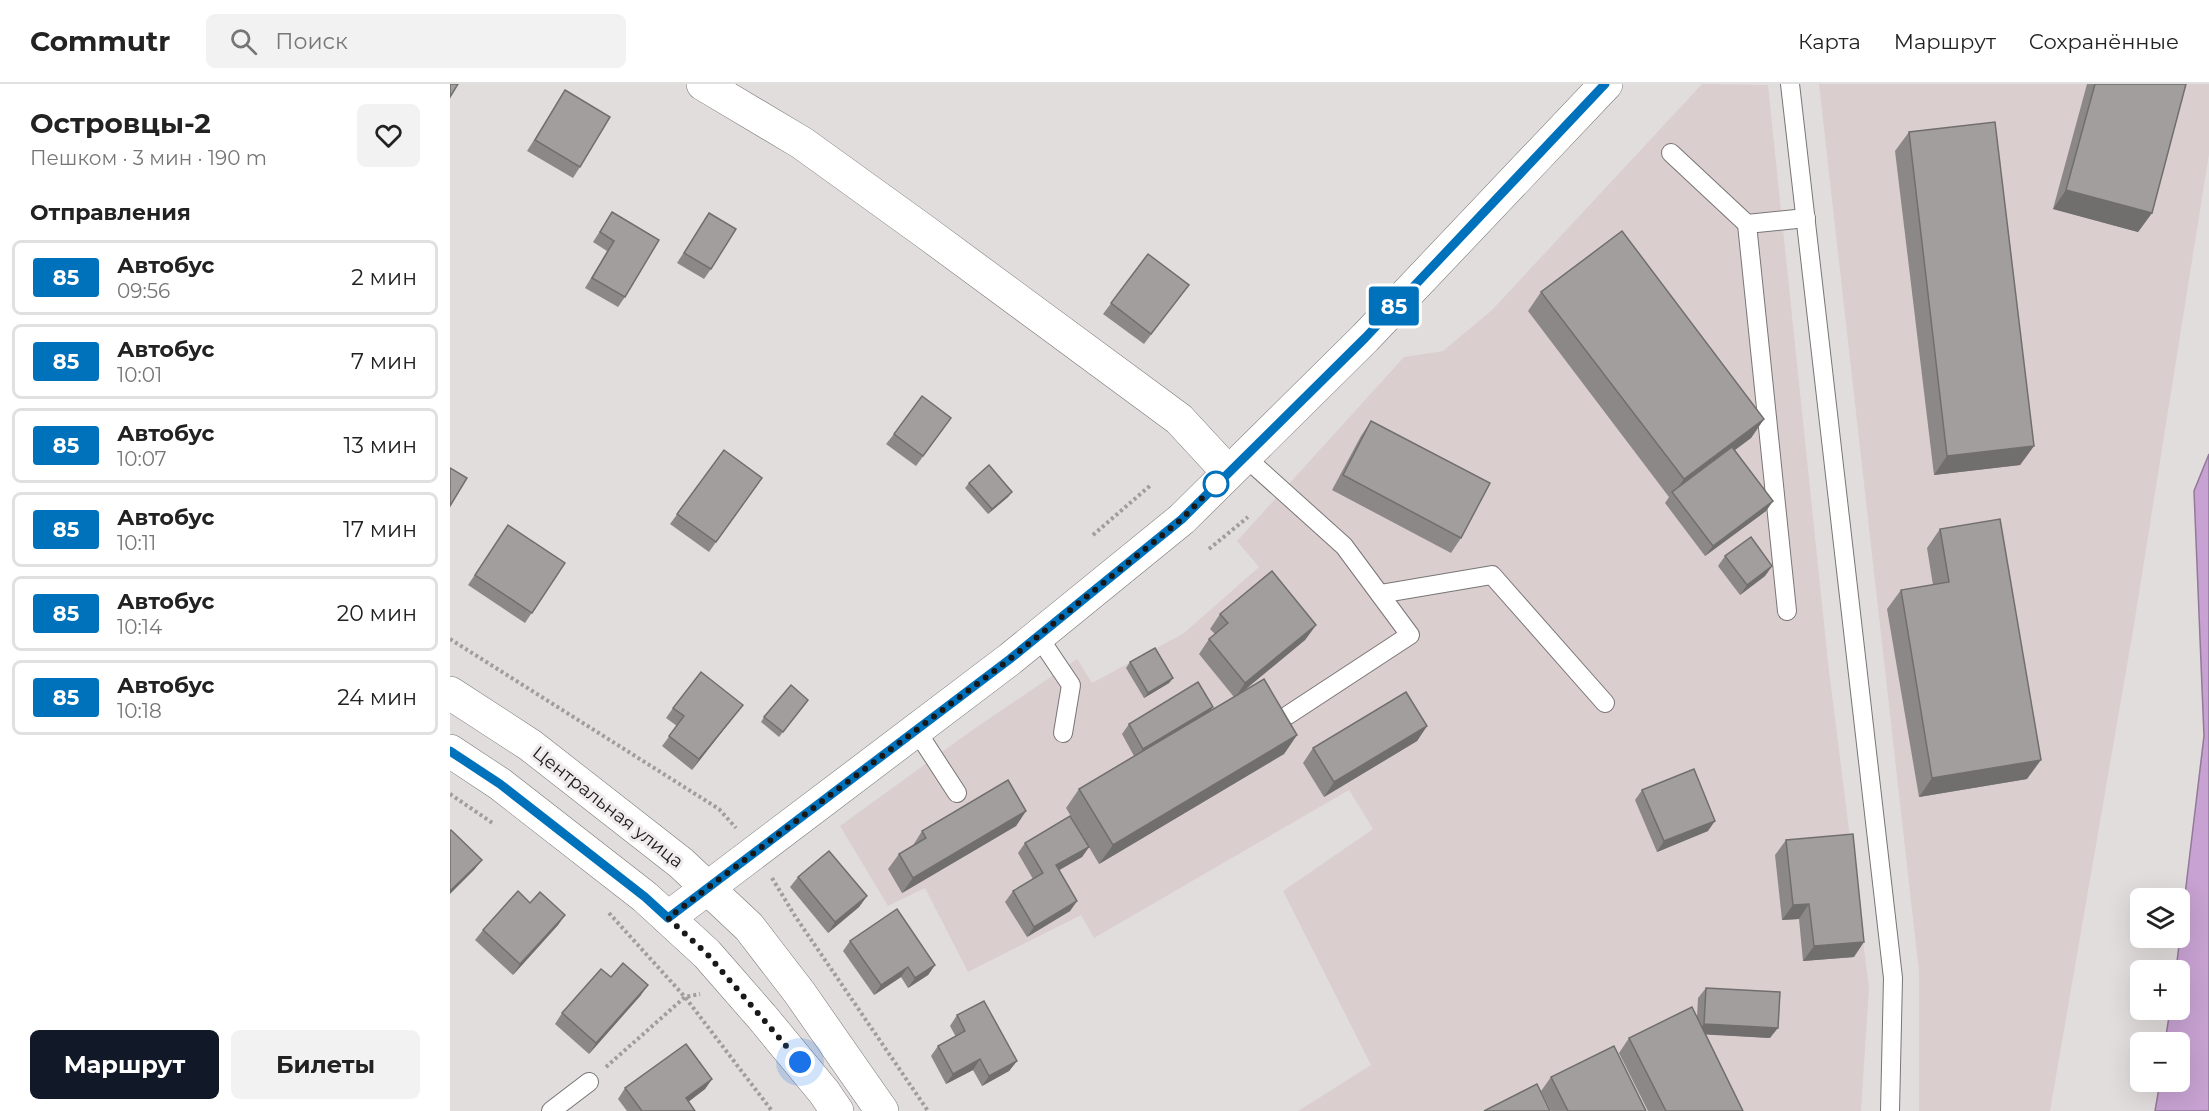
<!DOCTYPE html>
<html lang="ru">
<head>
<meta charset="utf-8">
<style>
	:root { --surface:#fff; --page:#f2f2f2; --text:#222; --muted:#767676; --line:#e0e0e0; --accent:#111827 }
	body { margin:0; font-family:Montserrat,sans-serif; background:var(--page); color:var(--text); height:100vh; display:flex; flex-direction:column; font-size:22px; white-space:nowrap }
	* { box-sizing:border-box; margin:0 }
	p { font-size:20px; color:var(--muted) }
	.icon { flex:none; width:33px; height:33px; fill:none; stroke:currentColor; stroke-width:2; stroke-linecap:round; stroke-linejoin:round }
	.map { position:relative; flex:1; overflow:hidden }
	.side { display:flex; flex-direction:column; background:var(--surface); width:450px }
	.side>* { flex:none }
	.badge { padding:0 12px; border-radius:4px; font-size:21px; line-height:39px }
	.tools { position:absolute; left:1680px; top:804px; display:grid; gap:12px }
	.tools a { display:grid; place-items:center; width:60px; height:60px; border-radius:9px; background:var(--surface); box-shadow:0 6px 24px #0002; font-size:30px }
	.you { position:absolute; width:30px; height:30px; margin:-15px; border:4px solid #fff; border-radius:50%; background:#1a73e8; box-shadow:0 0 0 9px #1a73e833 }
	.map>.badge { position:absolute; translate:-50% -50%; box-shadow:0 0 0 3px #fff }
	h2 { padding:0 30px; font-size:22px; line-height:54px }
	.round { display:grid; place-items:center; flex:none; width:63px; height:63px; border-radius:9px; background:var(--page) }
	.summary { display:flex; align-items:center; justify-content:space-between; height:102px; padding:0 30px }
	h1 { font-size:28px; font-weight:700; line-height:45px }
	.button { display:flex; gap:12px; margin-top:auto; padding:12px 30px }
	.button a { flex:1; height:69px; border-radius:9px; background:var(--accent); color:#fff; font-size:24px; font-weight:700; line-height:69px; text-align:center }
	.button a+a { background:var(--page); color:var(--text) }
	ul { padding:0; list-style:none }
	li { display:flex; align-items:center; gap:18px; height:75px; margin:0 12px 9px; padding:0 18px; border:3px solid var(--line); border-radius:9px }
	li div { flex:1 }
	li b { display:block; font-size:22px }
	li em { font-style:normal }
	li .badge { min-width:66px; font-weight:700; text-align:center }
	header { display:flex; align-items:center; gap:36px; box-sizing:border-box; height:84px; padding:0 30px; background:var(--surface); border-bottom:2px solid var(--line) }
	header strong { font-size:28px }
	nav { display:flex; gap:33px; margin-inline-start:auto; font-size:21px }
	.search { width:420px; height:54px; background:var(--page); display:flex; align-items:center; gap:15px; box-sizing:border-box; padding:0 21px; border-radius:9px; color:var(--muted); font-size:22px }
	main { display:flex; flex:1; min-height:0 }
	.map>svg:first-child { display:block }
	.built { fill:#dbcecf }
	.water { fill:#c7a2d2; stroke:#93799a; stroke-width:1.5 }
	.lines { fill:none; stroke-linecap:round; stroke-linejoin:round }
	.service-casing { stroke:#797576; stroke-width:20 }
	.minor-casing { stroke:#797576; stroke-width:34 }
	.secondary-casing { stroke:#797576; stroke-width:34 }
	.primary-casing { stroke:#797576; stroke-width:34 }
	.path { stroke:#a09d9d; stroke-width:4; stroke-dasharray:3 3; stroke-linecap:butt }
	.service { stroke:#fff; stroke-width:18 }
	.minor { stroke:#fff; stroke-width:33 }
	.secondary { stroke:#fff; stroke-width:33 }
	.primary { stroke:#fff; stroke-width:33 }
	.wall { fill:#8b8887 }
	.shaded-wall { fill:#716f6e }
	.building { fill:#a29e9d; stroke:#716f6e; stroke-width:1.5 }
	.line-casing { stroke:#fff; stroke-width:14 }
	.line { stroke:#0072bc; stroke-width:9 }
	.walk { stroke:#1a1919; stroke-width:6; stroke-dasharray:0 10.8 }
	.stop-dot { fill:#fff; stroke:#0072bc; stroke-width:3 }
	.labels { text-anchor:middle; stroke-width:6; stroke-linejoin:round; paint-order:stroke }
	.street-label { font-size:18px; fill:#1a1919; stroke:#efeaeb }
</style>
</head>
<body>
<header>
<strong>Commutr</strong>
<div class="search"><svg class="icon" aria-label="search" viewBox="0 0 24 24"><circle cx="10" cy="10" r="6"/><path d="M15 15l6 6"/></svg>Поиск</div>
<nav><a>Карта</a><a>Маршрут</a><a>Сохранённые</a></nav>
</header>
<main>
<section class="side">
<div class="summary"><div><h1>Островцы-2</h1><p>Пешком · 3 мин · 190 m</p></div><a class="round"><svg class="icon" aria-label="heart" viewBox="0 0 24 24"><path d="M12 20l-8-8c-3-5 5-10 8-4 3-6 11-1 8 4z"/></svg></a></div>
<h2>Отправления</h2>
<ul>
<li><span class="badge" style="background:#0072bc;color:#fff">85</span><div><b>Автобус</b><p>09:56</p></div><em>2 мин</em></li>
<li><span class="badge" style="background:#0072bc;color:#fff">85</span><div><b>Автобус</b><p>10:01</p></div><em>7 мин</em></li>
<li><span class="badge" style="background:#0072bc;color:#fff">85</span><div><b>Автобус</b><p>10:07</p></div><em>13 мин</em></li>
<li><span class="badge" style="background:#0072bc;color:#fff">85</span><div><b>Автобус</b><p>10:11</p></div><em>17 мин</em></li>
<li><span class="badge" style="background:#0072bc;color:#fff">85</span><div><b>Автобус</b><p>10:14</p></div><em>20 мин</em></li>
<li><span class="badge" style="background:#0072bc;color:#fff">85</span><div><b>Автобус</b><p>10:18</p></div><em>24 мин</em></li>
</ul>
<div class="button"><a>Маршрут</a><a>Билеты</a></div>
</section>
<div class="map">
<svg width="1759" height="1027" viewBox="0 0 1759 1027">
	<rect width="100%" height="100%" fill="#e2dddd"/>
	<g class="built">
		<polygon points="1252,0 1318,1 1379,587 1419,904 1411,1027 848,1027 921,981 833,807 923,745 899,706 644,854 631,831 518,888 475,804 438,822 390,742 521,647 627,575 642,599 734,549 809,483 787,457 954,273 993,267 1042,226"/>
		<polygon points="1369,0 1759,0 1759,70 1683,547 1600,1027 1469,1027 1469,888"/>
	</g>
	<polygon class="water" points="1759,370 1759,1027 1705,1027 1710,998 1730,998 1730,958 1715,958 1720,926 1730,926 1730,886 1726,886 1754,652 1744,407"/>
	<g class="lines">
		<g class="service-casing">
			<g id="service">
				<polyline points="1340,0 1443,894 1440,1027"/>
				<polyline points="1221,69 1297,140"/>
				<polyline points="794,372 894,462 960,551 838,631"/>
				<polyline points="930,510 1042,491 1155,619"/>
				<polyline points="1337,527 1297,140 1356,134"/>
				<polyline points="588,552 621,601 613,649"/>
				<polyline points="466,646 507,709"/>
				<polyline points="101,1027 139,998"/>
			</g>
		</g>
		<g class="minor-casing">
			<polyline id="minor" points="253,0 352,59 474,147 729,335 778,388"/>
		</g>
		<g class="secondary-casing">
			<polyline id="secondary" points="218,834 560,575 732,435 915,254 1156,0"/>
		</g>
		<g class="primary-casing">
			<g id="primary">
				<polyline points="0,609 80,661 231,779 299,843 349,908 432,1027"/>
				<polyline points="0,667 50,700 195,813 257,870 312,933 374,1008 387,1027"/>
			</g>
		</g>
		<g class="path">
			<polyline points="643,451 702,400"/>
			<polyline points="759,465 798,433"/>
			<polyline points="0,555 269,725 286,744"/>
			<polyline points="0,710 44,740"/>
			<polyline points="322,794 345,832 478,1027"/>
			<polyline points="159,829 235,913 322,1027"/>
			<polyline points="156,983 235,913 250,910"/>
		</g>
		<use href="#service" class="service"/>
		<use href="#minor" class="minor"/>
		<use href="#secondary" class="secondary"/>
		<use href="#primary" class="primary"/>
	</g>
	<g class="wall">
		<polygon points="1637,0 1736,0 1702,129 1688,148 1603,125"/>
		<polygon points="115,6 130,83 123,94 77,67"/>
		<polygon points="1459,48 1584,362 1570,381 1484,391 1445,67"/>
		<polygon points="162,128 175,213 168,223 135,204 157,167 143,158"/>
		<polygon points="259,129 261,185 254,195 227,179"/>
		<polygon points="698,170 739,201 694,260 653,230"/>
		<polygon points="1091,208 1314,335 1301,354 1285,366 1323,417 1316,427 1255,472 1215,419 1219,413 1078,227"/>
		<polygon points="921,337 1011,454 1001,469 882,406 911,352"/>
		<polygon points="494,344 466,382 436,360 444,350"/>
		<polygon points="274,366 312,394 259,468 220,440"/>
		<polygon points="519,399 562,408 558,413 538,430 515,404"/>
		<polygon points="58,441 115,479 75,539 18,501"/>
		<polygon points="1490,445 1577,695 1469,713 1437,525 1451,506 1483,501 1477,464"/>
		<polygon points="1275,472 1322,482 1315,492 1290,511 1268,482"/>
		<polygon points="770,530 866,541 855,556 792,608 847,651 834,670 649,780 616,724 629,705 684,672 672,650 679,640 761,626 784,613 749,570 759,555 765,550 760,545"/>
		<polygon points="680,578 723,594 719,599 694,614 676,584"/>
		<polygon points="358,616 329,653 311,638 314,633"/>
		<polygon points="293,621 242,686 212,662 227,642 216,634 223,624"/>
		<polygon points="977,642 967,657 874,713 853,679 863,664"/>
		<polygon points="1192,706 1258,747 1207,768 1185,716"/>
		<polygon points="576,727 566,742 452,809 438,785 449,770 462,763 472,747"/>
		<polygon points="1336,756 1404,873 1353,877 1349,835 1332,836 1325,771"/>
		<polygon points="575,759 639,763 632,773 609,786 627,817 620,827 577,853 555,818 563,807 583,795 568,769"/>
		<polygon points="348,793 417,812 409,823 378,849 340,803"/>
		<polygon points="115,831 108,841 63,891 25,856 33,846"/>
		<polygon points="400,857 485,881 478,891 458,904 451,893 424,911 393,867"/>
		<polygon points="161,893 191,911 139,970 105,940 112,929"/>
		<polygon points="1256,904 1320,954 1256,950 1293,1027 1198,1027 1169,969 1179,954 1247,933 1248,914"/>
		<polygon points="507,931 567,977 559,987 532,1002 523,986 496,1000 481,972 488,962 506,953 500,942"/>
		<polygon points="1101,993 1196,1027 1101,1027 1091,1007"/>
		<polygon points="262,995 255,1005 238,1018 245,1027 177,1027 168,1015 175,1004"/>
	</g>
	<g class="shaded-wall">
		<polygon points="1616,106 1702,129 1688,148 1603,125"/>
		<polygon points="1314,335 1301,354 1224,411 1223,410 1234,395"/>
		<polygon points="1584,362 1570,381 1484,391 1497,372"/>
		<polygon points="562,408 558,413 538,430 542,425"/>
		<polygon points="1323,417 1316,427 1255,472 1263,462"/>
		<polygon points="1322,482 1315,492 1290,511 1297,501"/>
		<polygon points="866,541 855,556 785,614 795,599"/>
		<polygon points="723,594 719,599 694,614 698,609"/>
		<polygon points="293,621 285,631 242,686 249,675"/>
		<polygon points="763,623 756,633 686,675 693,665"/>
		<polygon points="977,642 967,657 874,713 884,698"/>
		<polygon points="847,651 834,670 649,780 663,761"/>
		<polygon points="1591,676 1577,695 1469,713 1482,694"/>
		<polygon points="576,727 566,742 452,809 463,794"/>
		<polygon points="1265,737 1258,747 1207,768 1214,757"/>
		<polygon points="639,763 632,773 599,792 606,781"/>
		<polygon points="32,776 24,786 0,810 0,807"/>
		<polygon points="417,812 409,823 378,849 385,838"/>
		<polygon points="627,817 620,827 577,853 584,843"/>
		<polygon points="1359,820 1349,835 1332,836 1343,821"/>
		<polygon points="115,831 108,841 63,891 70,880"/>
		<polygon points="1414,858 1404,873 1353,877 1364,862"/>
		<polygon points="485,881 478,891 458,904 465,894"/>
		<polygon points="458,883 451,893 424,911 431,901"/>
		<polygon points="198,901 191,911 139,970 146,959"/>
		<polygon points="1254,940 1328,944 1320,954 1246,950"/>
		<polygon points="530,975 523,986 496,1000 503,990"/>
		<polygon points="567,977 559,987 532,1002 539,992"/>
		<polygon points="262,995 255,1005 229,1025 236,1014"/>
	</g>
	<g class="building">
		<polygon points="0,0 8,0 0,13"/>
		<polygon points="1645,0 1736,0 1702,129 1616,106"/>
		<polygon points="115,6 160,33 130,83 85,56"/>
		<polygon points="1545,38 1584,362 1497,372 1459,48"/>
		<polygon points="162,128 209,156 175,213 142,194 164,157 150,148"/>
		<polygon points="259,129 286,145 261,185 234,169"/>
		<polygon points="1172,147 1314,335 1234,395 1091,208"/>
		<polygon points="698,170 739,201 701,250 661,219"/>
		<polygon points="472,312 501,334 473,372 444,350"/>
		<polygon points="921,337 1040,399 1011,454 893,391"/>
		<polygon points="1282,363 1323,417 1263,462 1222,408"/>
		<polygon points="274,366 312,394 266,458 227,430"/>
		<polygon points="539,381 562,408 542,425 519,399"/>
		<polygon points="0,384 17,394 0,422"/>
		<polygon points="1550,435 1591,676 1482,694 1451,506 1499,498 1490,445"/>
		<polygon points="58,441 115,479 82,529 25,491"/>
		<polygon points="1301,453 1322,482 1297,501 1275,472"/>
		<polygon points="822,487 866,541 795,599 759,555 778,539 770,530"/>
		<polygon points="705,564 723,594 698,609 680,578"/>
		<polygon points="251,588 293,621 249,675 219,652 234,632 223,624"/>
		<polygon points="814,595 847,651 663,761 629,705"/>
		<polygon points="748,598 763,623 693,665 679,640"/>
		<polygon points="341,601 358,616 333,648 314,633"/>
		<polygon points="956,608 977,642 884,698 863,664"/>
		<polygon points="1244,685 1265,737 1214,757 1192,706"/>
		<polygon points="558,696 576,727 463,794 449,770 476,754 472,747"/>
		<polygon points="620,732 639,763 606,781 627,817 584,843 563,807 593,789 575,759"/>
		<polygon points="1,746 32,776 0,807 0,747"/>
		<polygon points="1403,750 1414,858 1364,862 1359,820 1343,821 1336,756"/>
		<polygon points="379,767 417,812 385,838 348,793"/>
		<polygon points="68,807 80,819 90,808 115,831 70,880 33,846"/>
		<polygon points="447,825 485,881 465,894 458,883 431,901 400,857"/>
		<polygon points="173,879 198,901 146,959 112,929 151,885 161,893"/>
		<polygon points="1256,904 1330,908 1328,944 1254,940"/>
		<polygon points="534,917 567,977 539,992 530,975 503,990 488,962 515,947 507,931"/>
		<polygon points="1242,923 1293,1027 1216,1027 1179,954"/>
		<polygon points="236,960 262,995 236,1014 245,1027 192,1027 175,1004"/>
		<polygon points="1164,962 1196,1027 1118,1027 1101,993"/>
		<polygon points="1087,1000 1100,1027 1034,1027"/>
	</g>
	<g class="lines">
		<g class="line-casing">
			<polyline id="line" points="0,667 50,700 195,813 218,834 560,575 732,435 915,254 1155,0"/>
		</g>
		<use href="#line" class="line"/>
		<polyline class="walk" points="350,978 257,870 218,834 560,575 732,435 766,400"/>
	</g>
	<circle class="stop-dot" cx="766" cy="400" r="12"/>
	<g class="labels">
		<g class="street-label">
			<text transform="translate(158 723) rotate(38)" y="6">Центральная улица</text>
		</g>
	</g>
</svg>
<div class="tools">
<a><svg class="icon" aria-label="layers" viewBox="0 0 24 24"><path d="M12 4l9 5-9 5-9-5zM3 14l9 5 9-5"/></svg></a>
<a>+</a>
<a>−</a>
</div>
<div class="you" style="left:350px;top:978px"></div>
<b class="badge" style="left:944px;top:222px;background:#0072bc;color:#fff">85</b>
</div>
</main>
</body>
</html>
